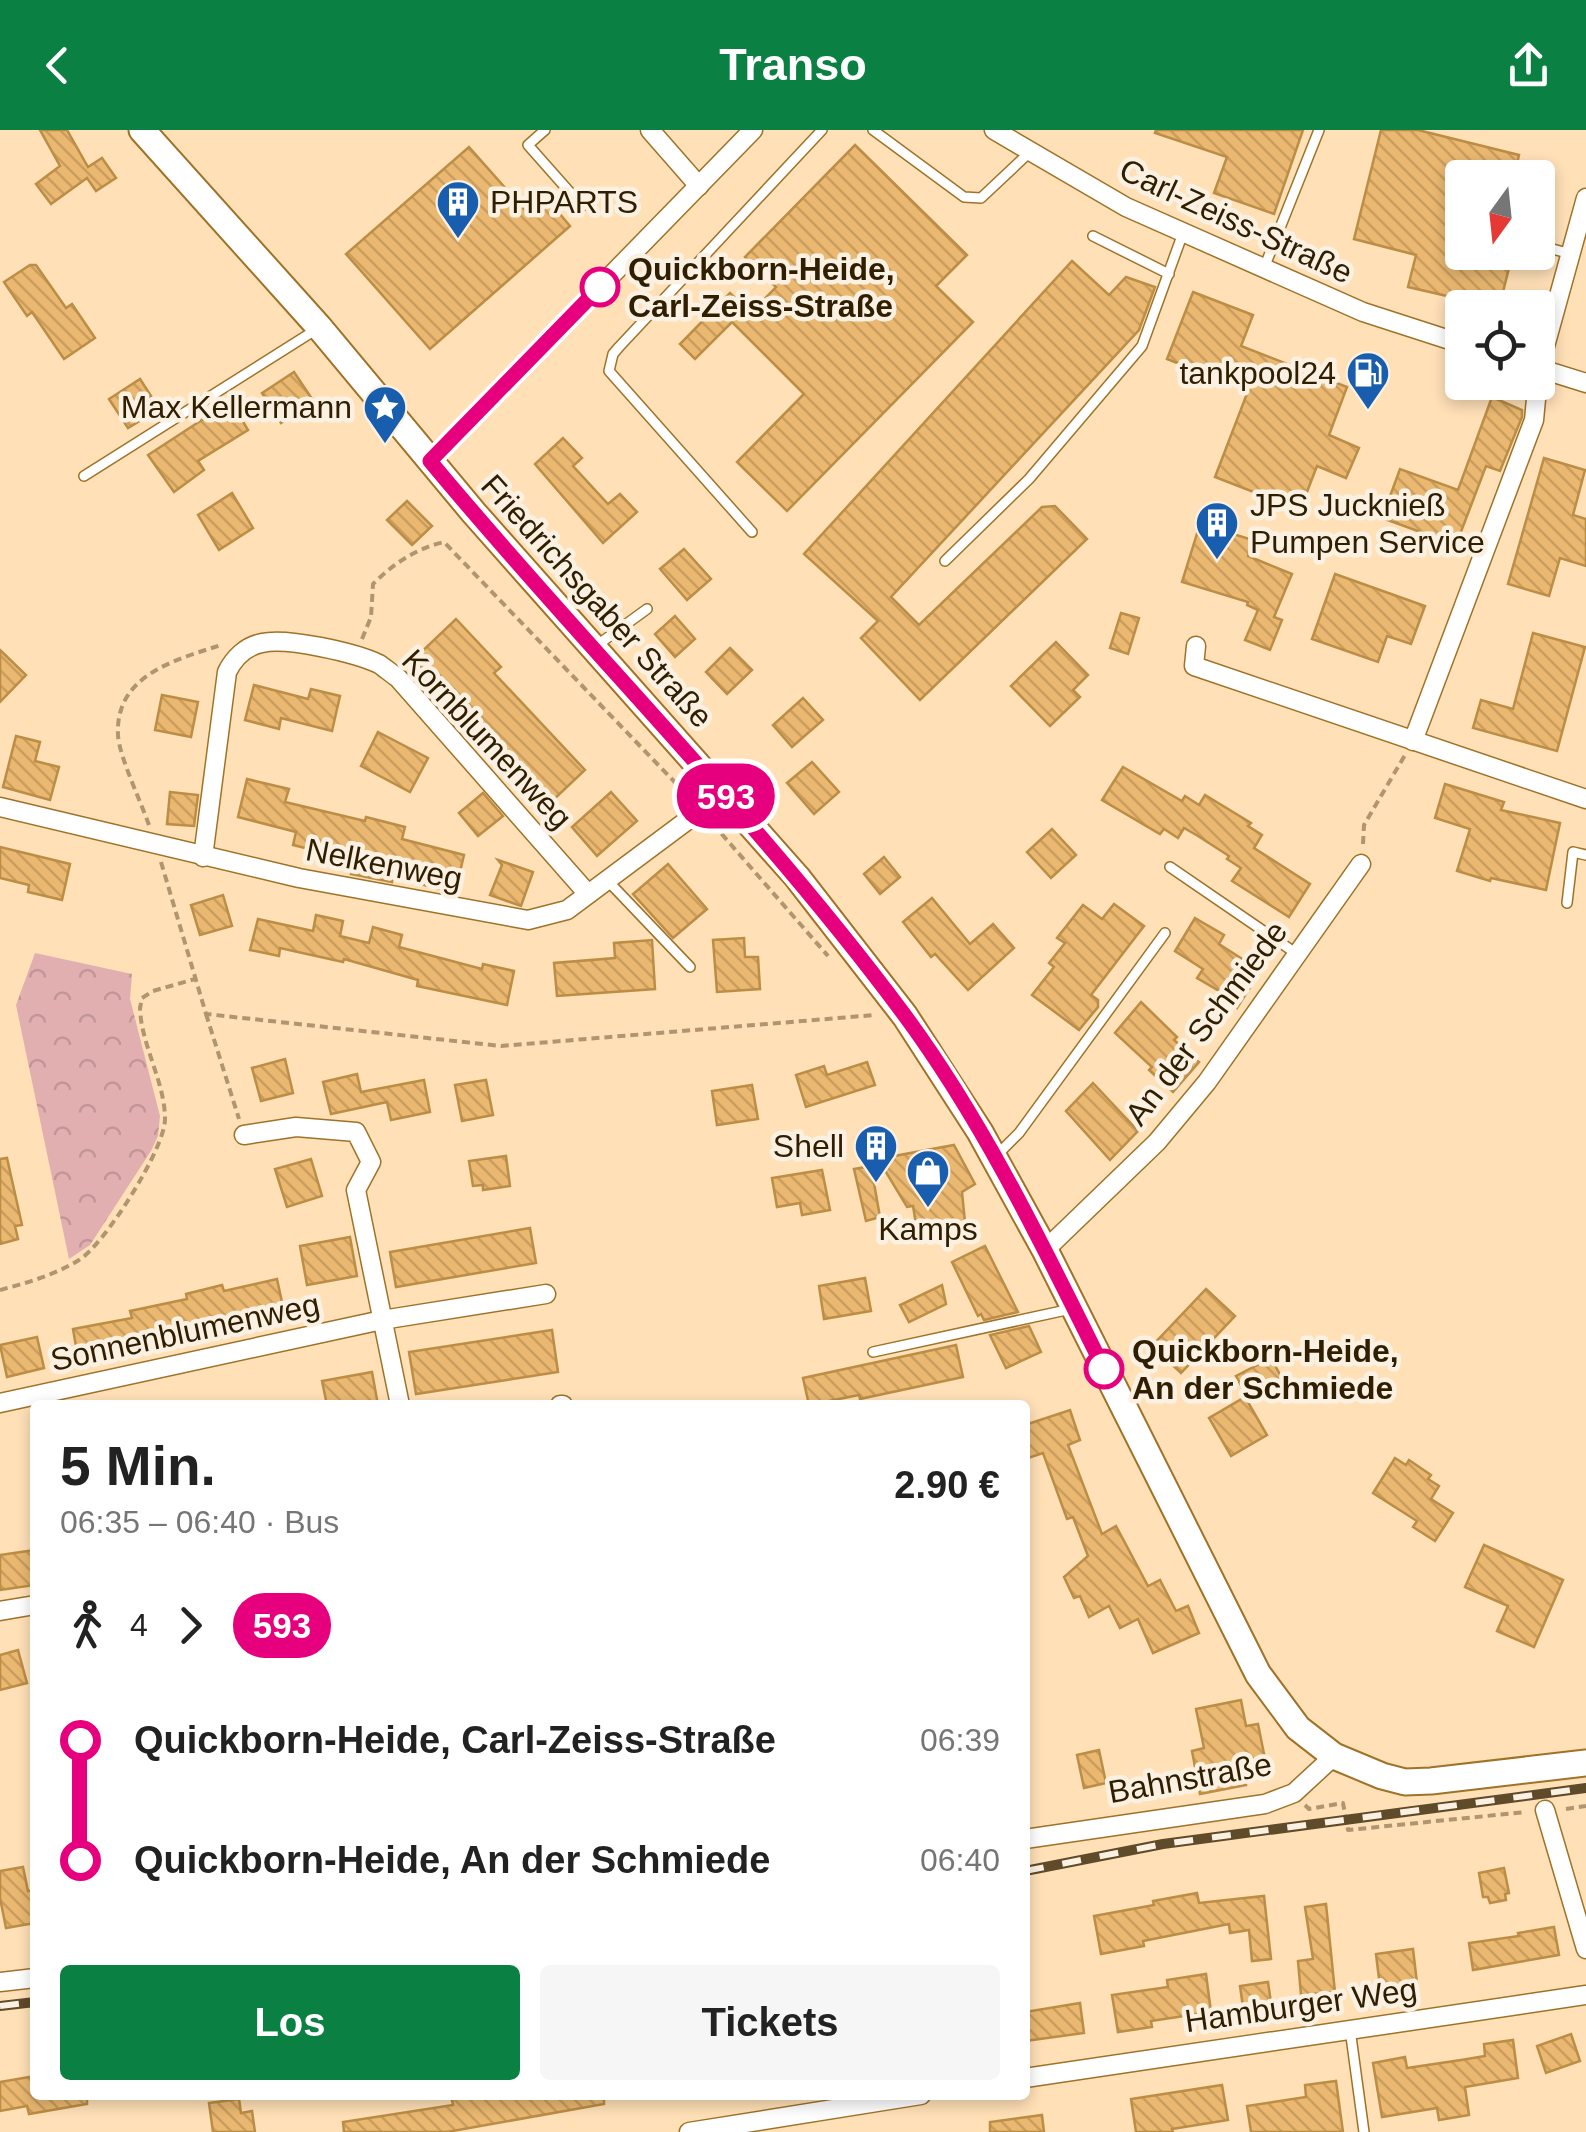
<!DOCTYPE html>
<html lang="de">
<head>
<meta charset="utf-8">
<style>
	:root { --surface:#fff; --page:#f6f6f6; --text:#222; --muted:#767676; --accent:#0b8043 }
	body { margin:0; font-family:Arial,sans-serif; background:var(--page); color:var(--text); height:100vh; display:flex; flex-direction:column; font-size:38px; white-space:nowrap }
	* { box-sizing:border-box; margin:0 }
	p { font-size:32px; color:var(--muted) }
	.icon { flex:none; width:55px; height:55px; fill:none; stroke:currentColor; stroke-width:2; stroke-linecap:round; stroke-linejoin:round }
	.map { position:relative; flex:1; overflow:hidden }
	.side { position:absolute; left:30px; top:1270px; width:1000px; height:700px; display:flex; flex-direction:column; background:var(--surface); border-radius:10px; box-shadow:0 5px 15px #0003 }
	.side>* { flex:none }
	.badge { padding:0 20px; border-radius:32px; font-size:35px; line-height:65px }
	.needle { width:65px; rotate:195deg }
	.tools { position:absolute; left:1445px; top:30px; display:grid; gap:20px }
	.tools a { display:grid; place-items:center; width:110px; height:110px; border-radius:10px; background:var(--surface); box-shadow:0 5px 15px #0003; font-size:50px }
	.map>.badge { position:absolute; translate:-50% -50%; box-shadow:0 0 0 5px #fff }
	.legs { display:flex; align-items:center; gap:15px; height:110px; padding:0 30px; font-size:32px }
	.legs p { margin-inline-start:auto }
	.headline { display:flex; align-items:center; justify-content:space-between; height:170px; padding:0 30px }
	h1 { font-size:55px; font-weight:700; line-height:75px }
	.primary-button { display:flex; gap:20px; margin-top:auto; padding:20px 30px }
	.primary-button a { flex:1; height:115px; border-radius:10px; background:var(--accent); color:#fff; font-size:40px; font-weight:700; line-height:115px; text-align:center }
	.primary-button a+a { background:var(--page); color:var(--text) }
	ul { padding:0 30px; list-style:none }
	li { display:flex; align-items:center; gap:35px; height:120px; font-size:38px }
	li i { display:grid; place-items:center; width:15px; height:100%; margin:0 12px; background:currentColor }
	li i::after { content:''; width:25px; height:25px; margin:-12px; border:8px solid; border-radius:50%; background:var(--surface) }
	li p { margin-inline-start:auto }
	li:first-child i { background:linear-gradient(#0000 50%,currentColor 0) }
	li:last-child i { background:linear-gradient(currentColor 50%,#0000 0) }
	header { display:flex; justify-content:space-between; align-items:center; height:130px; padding:0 30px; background:var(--accent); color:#fff; font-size:45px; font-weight:700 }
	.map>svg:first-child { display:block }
	.park { fill:url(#park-crowns) }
	.building { fill:url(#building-back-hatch); stroke:#bc8d45; stroke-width:2.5 }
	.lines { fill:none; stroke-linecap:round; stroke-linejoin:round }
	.lane-casing { stroke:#a07227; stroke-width:12 }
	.street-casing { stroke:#a07227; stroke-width:21 }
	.secondary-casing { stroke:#a07227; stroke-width:29 }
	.path { stroke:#af9570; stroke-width:4; stroke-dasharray:8 5; stroke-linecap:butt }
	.lane { stroke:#fff; stroke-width:9 }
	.street { stroke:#fff; stroke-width:18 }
	.secondary { stroke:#fff; stroke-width:25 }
	.rail-casing { stroke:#5f4a29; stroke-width:10 }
	.rail { stroke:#fbf1e3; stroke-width:6; stroke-dasharray:19; stroke-linecap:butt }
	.line-1-casing { stroke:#fff; stroke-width:22 }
	.line-1 { stroke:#e6007e; stroke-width:15 }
	.stop-1-dot { fill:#fff; stroke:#e6007e; stroke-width:5 }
	.labels { text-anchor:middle; stroke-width:9; stroke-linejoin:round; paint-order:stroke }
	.poi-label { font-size:32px; fill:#301e00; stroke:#fbf1e3; text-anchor:end }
	.street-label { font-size:32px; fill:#301e00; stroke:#fbf1e3 }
	.stop-label { font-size:32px; font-weight:bold; fill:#301e00; stroke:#fbf1e3; text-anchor:start }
</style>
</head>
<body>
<header><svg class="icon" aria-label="back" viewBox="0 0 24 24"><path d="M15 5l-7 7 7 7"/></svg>Transo<svg class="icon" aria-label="share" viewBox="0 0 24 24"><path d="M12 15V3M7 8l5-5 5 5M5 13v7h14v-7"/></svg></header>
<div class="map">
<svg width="1586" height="2002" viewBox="0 0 1586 2002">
	<defs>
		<pattern id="park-crowns" width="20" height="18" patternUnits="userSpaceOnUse" patternTransform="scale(2.5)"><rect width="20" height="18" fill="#e2afb1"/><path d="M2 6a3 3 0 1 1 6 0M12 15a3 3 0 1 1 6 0" fill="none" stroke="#c29696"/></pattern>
		<pattern id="building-back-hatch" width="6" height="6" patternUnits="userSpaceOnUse" patternTransform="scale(2.5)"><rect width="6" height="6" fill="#eab870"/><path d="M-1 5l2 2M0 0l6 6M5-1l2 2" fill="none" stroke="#c99e5f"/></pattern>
	</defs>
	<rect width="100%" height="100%" fill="#ffe0b7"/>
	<polygon class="park" points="35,823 132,844 130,869 160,986 158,1006 151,1021 90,1115 69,1129 16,875"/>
	<g class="building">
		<polygon points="40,0 67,0 88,37 102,28 116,48 96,61 87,48 51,74 36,54 60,36"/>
		<polygon points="1156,0 1303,0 1274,84 1214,63 1227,27 1155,3"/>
		<polygon points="1381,0 1418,0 1519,25 1514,48 1462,48 1462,122 1513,122 1499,178 1408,157 1416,125 1354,109"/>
		<polygon points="855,15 967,125 936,156 973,192 787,381 737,332 804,264 732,192 695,229 680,214 730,163 751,183 776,157 745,127"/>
		<polygon points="469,17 531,87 549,71 570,96 430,219 346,124"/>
		<polygon points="1072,131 1109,165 1126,147 1155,157 1139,200 891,467 919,495 1042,377 1055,376 1087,409 920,570 861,508 878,491 804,424"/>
		<polygon points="30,135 36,135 66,178 72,174 95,208 64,229 32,182 27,186 4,152"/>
		<polygon points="1193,162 1253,185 1241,216 1347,257 1329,305 1359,318 1346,348 1317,336 1300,380 1215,347 1248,261 1167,229"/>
		<polygon points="294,242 314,272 281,293 262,263"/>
		<polygon points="140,249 151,266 138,275 146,287 128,298 109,269"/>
		<polygon points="1492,267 1522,280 1522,287 1500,341 1486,336 1456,415 1382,388 1400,339 1458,360"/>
		<polygon points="231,271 248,300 198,331 204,340 174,362 148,325"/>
		<polygon points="563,308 582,328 573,336 608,374 620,364 637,382 603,413 535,334"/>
		<polygon points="1544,328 1585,340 1573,385 1586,389 1586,436 1560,428 1549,466 1508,454"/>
		<polygon points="232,363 253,398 219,420 198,385"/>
		<polygon points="407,371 432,396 412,415 387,390"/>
		<polygon points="1200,394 1253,410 1248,426 1292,444 1274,487 1282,490 1270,520 1245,510 1258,480 1247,475 1248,472 1182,452"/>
		<polygon points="684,419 711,449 687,470 660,439"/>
		<polygon points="1335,444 1425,476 1411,514 1387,506 1378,532 1312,509"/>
		<polygon points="1121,483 1139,488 1128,524 1110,518"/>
		<polygon points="675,486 695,509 675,527 655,504"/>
		<polygon points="456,489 501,537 494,543 585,640 550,673 505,625 502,629 465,590 468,587 414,529"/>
		<polygon points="1533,503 1585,517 1557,621 1473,598 1481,570 1513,579"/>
		<polygon points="1056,512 1088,545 1073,560 1080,567 1050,596 1011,556"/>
		<polygon points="730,518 752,540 727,564 706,542"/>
		<polygon points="0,520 26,545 0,572"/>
		<polygon points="254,555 308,569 311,559 340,566 332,601 281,588 279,599 245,590"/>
		<polygon points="162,565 198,572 191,607 155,600"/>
		<polygon points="803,568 823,590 792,617 773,595"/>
		<polygon points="378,602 428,628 410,662 361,636"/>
		<polygon points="16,606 40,612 35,631 59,637 50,670 3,657"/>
		<polygon points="812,632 839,662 814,684 787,653"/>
		<polygon points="1123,637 1182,671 1185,666 1199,675 1205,665 1251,693 1248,696 1262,705 1254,718 1310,754 1289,787 1232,751 1241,738 1227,729 1229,726 1198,706 1184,698 1178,708 1164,699 1160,704 1102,670"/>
		<polygon points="247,649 289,659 285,672 365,691 366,687 405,697 402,709 464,725 455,763 393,747 392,752 351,744 355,730 293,715 296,702 238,687"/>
		<polygon points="1445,654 1504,672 1501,680 1560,693 1546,760 1491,748 1490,751 1457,741 1470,699 1435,688"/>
		<polygon points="170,662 198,665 194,696 167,694"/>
		<polygon points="611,662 637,691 597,726 572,697"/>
		<polygon points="483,663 503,686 478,706 459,683"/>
		<polygon points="1052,699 1076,725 1051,748 1027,722"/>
		<polygon points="0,717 70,734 62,770 28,762 29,755 0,748"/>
		<polygon points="884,727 900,747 880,764 864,744"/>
		<polygon points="498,730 533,742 521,776 490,765 502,735"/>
		<polygon points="668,734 707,779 673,808 633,764"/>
		<polygon points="223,765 232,796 200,805 191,775"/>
		<polygon points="932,768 970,814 993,794 1014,818 968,860 935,824 931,827 903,792"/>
		<polygon points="1114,774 1144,796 1091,865 1098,870 1098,877 1079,900 1032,865 1054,837 1049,833 1065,813 1057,808 1083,775 1102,789"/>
		<polygon points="316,785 343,791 340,806 369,813 373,797 402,805 399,817 482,839 483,834 514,841 507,875 417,856 418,850 344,829 343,832 280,818 279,826 250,820 258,789 313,801"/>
		<polygon points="1195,788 1224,805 1219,814 1247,832 1244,836 1258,845 1237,878 1223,870 1226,865 1197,848 1203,839 1175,821"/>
		<polygon points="744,808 745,827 758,827 760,859 717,862 713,810"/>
		<polygon points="652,810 655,859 557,866 554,833 615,828 614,813"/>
		<polygon points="1141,872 1177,907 1174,910 1199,932 1173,962 1149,940 1152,937 1115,903"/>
		<polygon points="285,929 293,963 261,971 252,938"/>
		<polygon points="867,932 875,955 806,977 796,945 824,936 827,945"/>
		<polygon points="357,944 361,962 424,950 430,982 391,990 387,972 331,984 323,952"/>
		<polygon points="486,950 493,985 462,991 455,955"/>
		<polygon points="1093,953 1138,1001 1110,1030 1066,981"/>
		<polygon points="752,955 758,989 717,995 712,961"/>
		<polygon points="954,1015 975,1054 962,1062 965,1092 917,1100 913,1076 907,1077 878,1029"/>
		<polygon points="506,1026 510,1056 483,1060 483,1055 473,1056 469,1031"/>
		<polygon points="7,1028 22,1095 15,1096 18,1109 0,1114 0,1029"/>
		<polygon points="311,1029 322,1066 287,1077 275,1039"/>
		<polygon points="871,1036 880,1087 866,1091 854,1039"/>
		<polygon points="822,1040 830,1080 802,1085 800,1073 777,1077 772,1048"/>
		<polygon points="530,1098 536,1133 396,1157 390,1122"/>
		<polygon points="350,1107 357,1146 307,1155 300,1116"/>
		<polygon points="985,1116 1018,1182 984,1190 981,1184 978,1186 952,1132"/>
		<polygon points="865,1148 871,1181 824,1189 819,1156"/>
		<polygon points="277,1149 285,1186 253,1193 251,1185 170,1205 172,1214 79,1234 73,1199 132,1188 130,1181 187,1169 186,1164 222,1155 224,1161"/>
		<polygon points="942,1155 946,1174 909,1192 900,1175"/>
		<polygon points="1206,1159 1235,1186 1181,1243 1152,1216"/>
		<polygon points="1029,1196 1041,1222 1006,1238 990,1205"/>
		<polygon points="552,1200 558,1242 416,1264 409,1222"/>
		<polygon points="37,1207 44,1238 7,1247 0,1215"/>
		<polygon points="956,1215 963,1247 860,1269 859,1265 809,1275 803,1248"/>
		<polygon points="1271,1228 1284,1252 1249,1270 1236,1246"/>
		<polygon points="372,1242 378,1275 327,1275 322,1251"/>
		<polygon points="1245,1267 1267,1305 1231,1326 1209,1288"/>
		<polygon points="1070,1280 1080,1310 1068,1315 1102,1404 1116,1396 1148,1456 1160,1450 1176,1481 1188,1476 1199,1503 1153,1523 1138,1489 1120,1498 1109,1476 1089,1487 1080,1466 1074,1468 1064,1447 1088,1426 1073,1387 1067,1389 1043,1323 1025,1329 1025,1295"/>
		<polygon points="1395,1328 1406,1335 1409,1330 1431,1345 1428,1349 1439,1356 1431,1369 1453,1383 1435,1411 1413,1397 1417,1391 1373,1363"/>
		<polygon points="1484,1415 1563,1450 1534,1517 1497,1501 1508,1476 1465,1457"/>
		<polygon points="35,1420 35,1455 0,1460 0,1425"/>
		<polygon points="18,1520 27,1553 0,1560 0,1525"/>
		<polygon points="1241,1570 1246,1596 1258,1594 1268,1644 1245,1648 1246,1655 1200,1664 1192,1621 1204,1618 1196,1579"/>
		<polygon points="1099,1620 1106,1653 1084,1658 1077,1625"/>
		<polygon points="23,1737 28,1761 35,1760 35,1793 6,1798 0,1768 0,1741"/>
		<polygon points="1504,1738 1509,1763 1505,1764 1506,1770 1490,1773 1488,1767 1483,1767 1479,1743"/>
		<polygon points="1197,1763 1199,1773 1264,1766 1271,1829 1252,1831 1249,1800 1230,1803 1229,1794 1143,1811 1144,1816 1101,1824 1094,1786 1154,1775 1153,1771"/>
		<polygon points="1326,1774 1335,1862 1301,1865 1298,1831 1313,1829 1305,1777"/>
		<polygon points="1554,1797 1559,1825 1473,1840 1469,1813 1519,1806 1518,1803"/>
		<polygon points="1413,1819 1417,1853 1380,1857 1376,1824"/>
		<polygon points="1206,1844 1211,1882 1151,1891 1152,1897 1118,1902 1112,1865 1168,1857 1167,1850"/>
		<polygon points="1268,1852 1273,1887 1245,1891 1240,1856"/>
		<polygon points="1080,1873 1084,1903 1025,1911 1025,1882"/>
		<polygon points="1571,1904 1580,1931 1546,1943 1537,1916"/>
		<polygon points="1513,1910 1518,1948 1465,1957 1469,1985 1439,1990 1437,1978 1382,1987 1373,1933 1405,1927 1407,1938 1461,1930 1485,1926 1484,1914"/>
		<polygon points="35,1946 35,1965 87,1965 87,1974 29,1984 27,1976 0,1981 0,1952"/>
		<polygon points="1336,1951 1343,2002 1251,2002 1247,1976 1306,1967 1305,1955"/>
		<polygon points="1222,1955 1228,1990 1172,1999 1173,2002 1136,2002 1131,1969"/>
		<polygon points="451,1965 604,1965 604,1974 447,2002 344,2002 343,1992 453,1975"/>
		<polygon points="239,1969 241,1983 252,1981 255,2002 213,2002 209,1973"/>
		<polygon points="1042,1985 1044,2002 990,2002 990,1992"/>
	</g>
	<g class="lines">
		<g class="lane-casing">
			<g id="lane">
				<polyline points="545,0 528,15 582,76"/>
				<polyline points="873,0 964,67 981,68 1031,21"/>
				<polyline points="1093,106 1169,144"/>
				<polyline points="1538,115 1571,124"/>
				<polyline points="1264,138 1319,0"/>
				<polyline points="84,346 317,199"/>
				<polyline points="752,402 609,241 613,224 619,217 822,0"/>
				<polyline points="945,431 1029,349 1142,216 1183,103"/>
				<polyline points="596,516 647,479"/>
				<polyline points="1170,737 1297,824"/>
				<polyline points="607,750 690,837"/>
				<polyline points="1567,773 1573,722 1586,725"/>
				<polyline points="996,1026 1019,1003 1165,803"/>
				<polyline points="873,1222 1071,1179"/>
				<polyline points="1350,1899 1364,2002"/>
			</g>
		</g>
		<g class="street-casing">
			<g id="street">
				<polyline points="650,0 699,56"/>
				<polyline points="994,0 1126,77 1363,182 1462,214"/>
				<polyline points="1538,238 1586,253"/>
				<polyline points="430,331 753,0"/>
				<polyline points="1196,516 1194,536 1586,669"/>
				<polyline points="1413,611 1534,290 1539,238 1586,68"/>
				<polyline points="0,677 299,748 528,790 567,780 724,663"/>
				<path d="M203,727L227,542C234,528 246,516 262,513C287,507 356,523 379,534C385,538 392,544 398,548L588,764"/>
				<polyline points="244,1005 296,997 356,1002 371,1032 356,1060 400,1275"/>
				<polyline points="1045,1120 1157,1012 1207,952 1361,734"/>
				<polyline points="0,1273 382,1190 546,1164"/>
				<polyline points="560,1275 563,1275"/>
				<polyline points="0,1481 35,1475"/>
				<polyline points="1545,1680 1586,1819"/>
				<polyline points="1025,1709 1265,1674 1294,1663 1334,1626"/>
				<polyline points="0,1852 35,1848"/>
				<polyline points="1025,1948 1586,1865"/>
				<polyline points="689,2002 921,1965"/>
			</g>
		</g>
		<g class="secondary-casing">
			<polyline id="secondary" points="142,0 319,197 474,383 797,747 905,886 980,1002 1045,1120 1258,1544 1298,1598 1334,1626 1382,1646 1405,1652 1431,1651 1586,1633"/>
		</g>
		<g class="path">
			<path d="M362,509L371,487L373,454C393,434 415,419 444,412L690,668"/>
			<polyline points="713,694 828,826"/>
			<path d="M149,695C141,672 119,626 118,605C115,545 175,530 221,515"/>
			<polyline points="1363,714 1364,695 1405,625"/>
			<polyline points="161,732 206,884 501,916 875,885"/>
			<polyline points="206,884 239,989"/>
			<path d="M0,1160C26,1153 55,1145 79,1130C104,1115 165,1019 165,989C165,952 141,915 140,878L142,868L153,861L195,849"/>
			<polyline points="1305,1675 1309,1679 1343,1673 1348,1700 1526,1682"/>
			<polyline points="1566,1679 1586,1676"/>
		</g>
		<use href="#lane" class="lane"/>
		<use href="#street" class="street"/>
		<use href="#secondary" class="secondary"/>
		<g class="rail-casing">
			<g id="rail">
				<polyline points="1025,1741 1163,1714 1586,1658"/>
				<polyline points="0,1876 35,1872"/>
			</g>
		</g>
		<use href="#rail" class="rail"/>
	</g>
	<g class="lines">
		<g class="line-1-casing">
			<path id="line-1" d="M600,157L430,331C585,518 758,688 903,883C984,992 1044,1118 1104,1239"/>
		</g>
		<use href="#line-1" class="line-1"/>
	</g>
	<defs>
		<g id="building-pin" transform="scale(2.25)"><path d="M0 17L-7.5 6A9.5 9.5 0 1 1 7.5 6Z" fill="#195dae" stroke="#fbf1e3"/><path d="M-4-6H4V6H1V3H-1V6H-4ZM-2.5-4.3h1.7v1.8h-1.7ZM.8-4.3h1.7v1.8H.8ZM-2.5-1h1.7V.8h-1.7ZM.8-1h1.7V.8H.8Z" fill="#fff"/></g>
		<g id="fuel-pin" transform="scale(2.25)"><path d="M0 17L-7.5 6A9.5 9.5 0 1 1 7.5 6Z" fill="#195dae" stroke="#fbf1e3"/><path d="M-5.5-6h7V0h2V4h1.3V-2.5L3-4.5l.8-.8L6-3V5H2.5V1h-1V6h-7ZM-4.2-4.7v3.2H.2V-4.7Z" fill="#fff"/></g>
		<g id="sight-pin" transform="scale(2.25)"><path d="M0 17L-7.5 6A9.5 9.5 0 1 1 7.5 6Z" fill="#195dae" stroke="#fbf1e3"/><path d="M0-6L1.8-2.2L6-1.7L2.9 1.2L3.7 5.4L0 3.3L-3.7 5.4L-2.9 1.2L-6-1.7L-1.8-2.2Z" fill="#fff"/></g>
		<g id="shop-pin" transform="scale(2.25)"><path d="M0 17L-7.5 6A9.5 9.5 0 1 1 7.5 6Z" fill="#195dae" stroke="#fbf1e3"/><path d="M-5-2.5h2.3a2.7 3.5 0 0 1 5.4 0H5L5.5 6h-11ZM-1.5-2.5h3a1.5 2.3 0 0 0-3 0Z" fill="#fff"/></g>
	</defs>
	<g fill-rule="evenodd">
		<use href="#building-pin" x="458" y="72"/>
		<use href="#fuel-pin" x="1368" y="243"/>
		<use href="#sight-pin" x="385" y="277"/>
		<use href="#building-pin" x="1217" y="393"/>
		<use href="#building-pin" x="876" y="1016"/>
		<use href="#shop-pin" x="928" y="1041"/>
	</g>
	<g class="stop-1-dot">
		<circle cx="600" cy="157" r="18"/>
		<circle cx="1104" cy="1239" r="18"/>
	</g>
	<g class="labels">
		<g class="poi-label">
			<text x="490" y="83" text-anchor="start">PHPARTS</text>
			<text x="1336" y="254">tankpool24</text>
			<text x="352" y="288">Max Kellermann</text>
			<text x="1250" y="386" text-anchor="start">JPS Jucknieß<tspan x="1250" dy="37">Pumpen Service</tspan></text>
			<text x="844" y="1027">Shell</text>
			<text x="928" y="1110" text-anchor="middle">Kamps</text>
		</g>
		<g class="street-label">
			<text transform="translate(1236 91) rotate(25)" y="11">Carl-Zeiss-Straße</text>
			<text transform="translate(597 471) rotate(48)" y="11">Friedrichsgaber Straße</text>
			<text transform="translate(487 609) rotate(47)" y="11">Kornblumenweg</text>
			<text transform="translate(384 734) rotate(11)" y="11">Nelkenweg</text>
			<text transform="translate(1206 893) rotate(-53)" y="11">An der Schmiede</text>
			<text transform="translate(185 1202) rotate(-12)" y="11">Sonnenblumenweg</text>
			<text transform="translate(1190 1648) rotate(-10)" y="11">Bahnstraße</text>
			<text transform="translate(1301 1875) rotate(-8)" y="11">Hamburger Weg</text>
		</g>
		<g class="stop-label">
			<text x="628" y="150">Quickborn-Heide,<tspan x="628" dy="37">Carl-Zeiss-Straße</tspan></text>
			<text x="1132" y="1232">Quickborn-Heide,<tspan x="1132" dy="37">An der Schmiede</tspan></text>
		</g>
	</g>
</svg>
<div class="tools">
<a><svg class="needle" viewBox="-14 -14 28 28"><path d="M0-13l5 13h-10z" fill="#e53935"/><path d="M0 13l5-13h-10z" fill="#767676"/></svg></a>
<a><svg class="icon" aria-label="locate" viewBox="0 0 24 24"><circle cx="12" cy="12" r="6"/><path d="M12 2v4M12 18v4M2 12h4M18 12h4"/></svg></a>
</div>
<b class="badge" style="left:726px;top:666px;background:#e6007e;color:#fff">593</b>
<section class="side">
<div class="headline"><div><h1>5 Min.</h1><p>06:35 – 06:40 · Bus</p></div><b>2.90 €</b></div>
<div class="legs"><svg class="icon" aria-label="walk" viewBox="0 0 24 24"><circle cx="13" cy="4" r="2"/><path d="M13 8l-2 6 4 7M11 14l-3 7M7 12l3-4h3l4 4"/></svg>4<svg class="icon" aria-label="forward" viewBox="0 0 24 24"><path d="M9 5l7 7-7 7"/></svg><b class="badge" style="background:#e6007e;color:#fff">593</b></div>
<ul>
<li><i style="color:#e6007e"></i><b>Quickborn-Heide, Carl-Zeiss-Straße</b><p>06:39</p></li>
<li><i style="color:#e6007e"></i><b>Quickborn-Heide, An der Schmiede</b><p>06:40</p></li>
</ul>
<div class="primary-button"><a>Los</a><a>Tickets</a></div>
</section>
</div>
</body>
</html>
